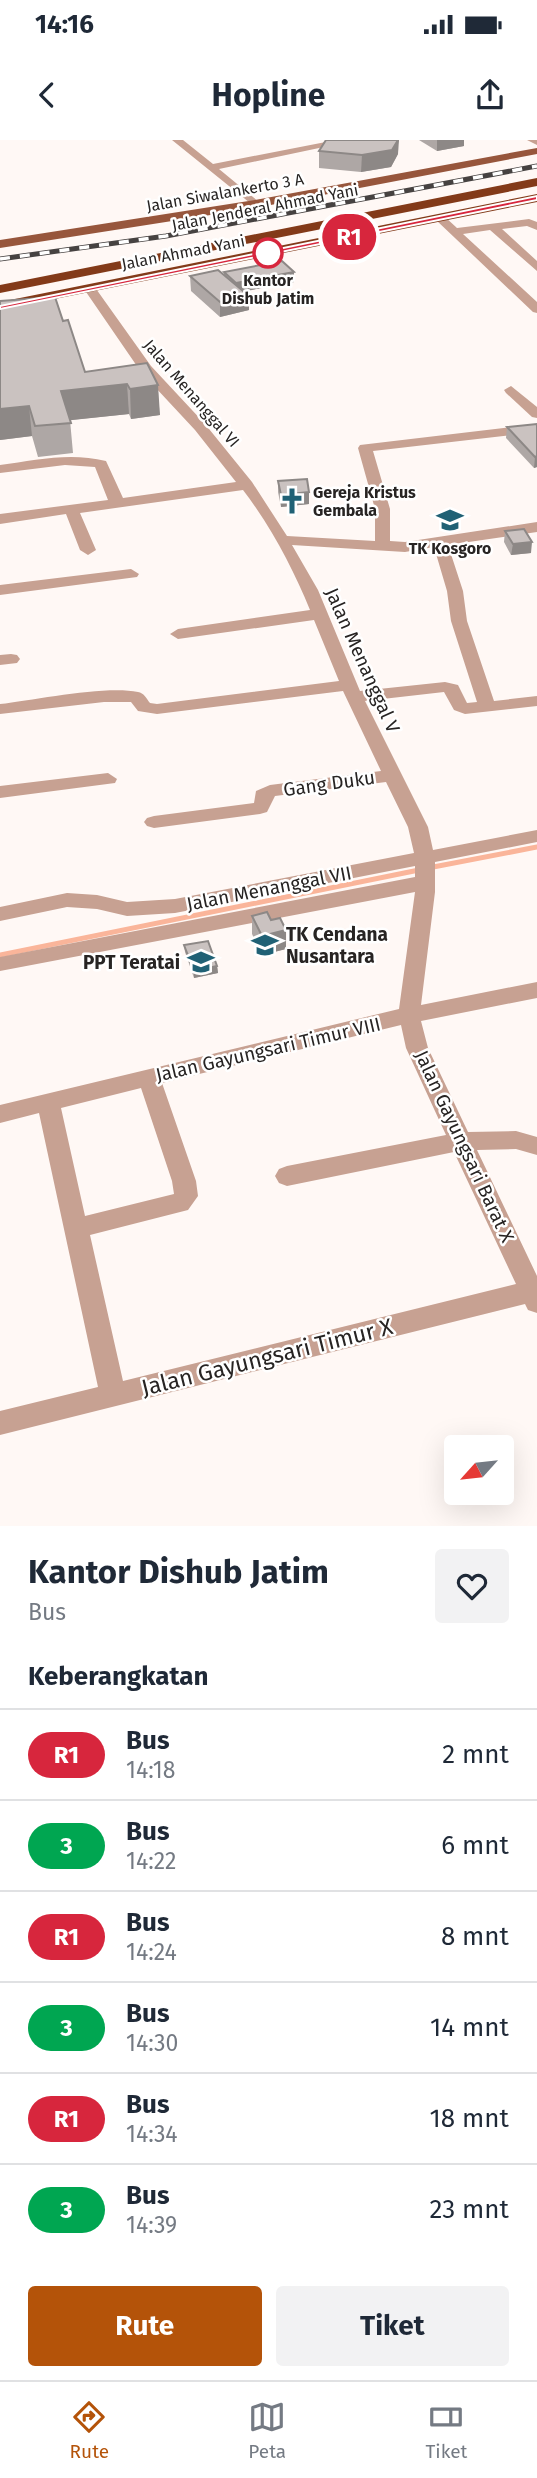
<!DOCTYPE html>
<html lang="id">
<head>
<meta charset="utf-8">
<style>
	:root { --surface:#fff; --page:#f2f2f3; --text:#1f2937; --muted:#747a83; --line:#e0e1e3; --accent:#b45309 }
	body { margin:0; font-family:"Fira Sans",sans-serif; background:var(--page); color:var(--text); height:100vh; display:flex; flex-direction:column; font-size:26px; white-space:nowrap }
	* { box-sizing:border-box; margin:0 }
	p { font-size:23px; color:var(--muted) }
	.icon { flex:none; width:38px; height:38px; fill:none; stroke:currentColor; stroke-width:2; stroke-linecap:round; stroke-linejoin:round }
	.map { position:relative; height:1386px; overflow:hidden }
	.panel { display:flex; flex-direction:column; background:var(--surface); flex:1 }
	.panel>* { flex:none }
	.badge { padding:0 14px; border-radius:23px; font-size:24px; line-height:46px }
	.needle { width:46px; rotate:243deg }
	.tools { position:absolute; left:444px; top:1295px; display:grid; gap:14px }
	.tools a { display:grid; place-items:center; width:70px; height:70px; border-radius:7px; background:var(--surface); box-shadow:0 7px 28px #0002; font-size:35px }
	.map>.badge { position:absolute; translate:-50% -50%; box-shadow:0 0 0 4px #fff }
	h2 { padding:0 28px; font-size:26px; line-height:63px }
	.round { display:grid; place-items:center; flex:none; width:74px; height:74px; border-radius:7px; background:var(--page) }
	.headline { display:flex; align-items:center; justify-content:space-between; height:119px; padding:0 28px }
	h1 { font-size:33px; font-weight:700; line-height:52px }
	.button { display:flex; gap:14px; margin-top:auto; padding:14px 28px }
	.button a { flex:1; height:80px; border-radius:7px; background:var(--accent); color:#fff; font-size:28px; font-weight:700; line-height:80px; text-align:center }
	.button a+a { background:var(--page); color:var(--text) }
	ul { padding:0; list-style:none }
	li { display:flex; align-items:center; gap:21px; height:91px; padding:0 28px; border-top:2px solid var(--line) }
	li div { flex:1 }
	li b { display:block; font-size:26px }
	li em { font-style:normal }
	li .badge { min-width:77px; font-weight:700; text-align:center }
	.status { display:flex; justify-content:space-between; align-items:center; height:49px; padding:0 35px; background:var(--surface); direction:ltr }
	.status svg { height:19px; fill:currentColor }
	header { display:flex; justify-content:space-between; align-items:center; height:91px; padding:0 28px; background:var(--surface); font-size:32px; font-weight:700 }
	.dock { display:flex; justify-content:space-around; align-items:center; height:98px; border-top:2px solid var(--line); background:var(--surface); font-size:19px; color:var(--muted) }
	.dock a { display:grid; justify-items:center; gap:4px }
	.dock .active { color:var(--accent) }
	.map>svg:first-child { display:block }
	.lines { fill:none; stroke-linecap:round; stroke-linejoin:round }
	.stream { stroke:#fab59a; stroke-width:5 }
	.minor { fill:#c7a192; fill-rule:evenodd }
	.major { fill:#97563c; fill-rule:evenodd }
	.highway { fill:#833a19; fill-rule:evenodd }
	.rail-casing { stroke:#464241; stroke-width:5 }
	.rail { stroke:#fff; stroke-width:3.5; stroke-dasharray:10; stroke-linecap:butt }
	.wall { fill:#aea7a5 }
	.shaded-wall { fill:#8d8886 }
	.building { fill:#cac2c0; stroke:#8d8886; stroke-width:2 }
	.line { fill:#d7263d; stroke:#fff; stroke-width:2 }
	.stop-dot { fill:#fff; stroke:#d7263d; stroke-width:3.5 }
	.labels { text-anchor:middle; stroke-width:5; stroke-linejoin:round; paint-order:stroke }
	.far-street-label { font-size:16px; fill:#272423; stroke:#fff }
	.far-stop-label { font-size:16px; font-weight:bold; fill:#272423; stroke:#fff }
	.far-poi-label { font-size:16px; font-weight:bold; fill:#272423; stroke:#fff; text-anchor:start }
	.street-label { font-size:19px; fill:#272423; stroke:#fff }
	.poi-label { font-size:19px; font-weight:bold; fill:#272423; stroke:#fff; text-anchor:start }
	.near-street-label { font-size:23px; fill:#272423; stroke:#fff }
</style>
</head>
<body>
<div class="status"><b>14:16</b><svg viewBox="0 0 49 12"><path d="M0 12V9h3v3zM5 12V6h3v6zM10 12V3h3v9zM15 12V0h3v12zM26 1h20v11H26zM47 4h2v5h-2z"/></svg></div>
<header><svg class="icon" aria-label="back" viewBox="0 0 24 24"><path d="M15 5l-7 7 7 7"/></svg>Hopline<svg class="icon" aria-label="share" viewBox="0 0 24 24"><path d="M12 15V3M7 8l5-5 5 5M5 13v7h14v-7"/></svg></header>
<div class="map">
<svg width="537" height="1386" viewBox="0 0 537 1386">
	<rect width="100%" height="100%" fill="#fff8f5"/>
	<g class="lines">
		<g class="stream">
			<polyline points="428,728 537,707"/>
			<polyline points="0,815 419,730"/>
		</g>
		<g class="minor">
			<polygon points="172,0 183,0 213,24 336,0 357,0 219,29 259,62 261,64 255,67"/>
			<polygon points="527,0 537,0 537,5"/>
			<polygon points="436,76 444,76 457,88 529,79 537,82 537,90 527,86 502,89 537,121 537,131 490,90 463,94 537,162 537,173 533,172 436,80"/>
			<path d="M90,145L94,146L151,226L205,284L252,342L287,396L375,401V369L358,308L360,305L537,284V292L373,311L390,369V401L405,402L537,382V392L448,405L463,451L467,481L494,561L537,556V566L465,574L454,570L444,552L365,561L428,687L433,710L537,690V702L435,722V752L421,865L537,842V858L421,881L428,908L468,992L516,991L537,997V1015L516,1009L477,1010L537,1136V1173L528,1170L525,1164L0,1295V1271L98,1247L39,973L0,983V965L399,869L415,752L0,831V817L415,737V726L175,773L127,776L97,769L67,767L0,781V767L67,753L97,755L127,762L175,759L414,713L408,687L386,642L275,656L267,672L260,674L154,688L147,686L144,682L147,678L154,676L254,663L256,651L270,645L381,631L343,551L157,574L138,571L131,562H104L0,574V564C35,560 106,545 138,552C144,553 146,558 150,563L157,564L339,541L314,480L178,499L170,494L178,489L310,470C294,430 270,385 243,350L80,373L96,410L88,415L80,410L66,374L0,384V374L108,360L95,327L65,325L0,333V325C36,320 70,312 106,321L123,358L236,342L195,290L141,232L84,149ZM292,405L405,412L434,407L447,451L451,481L477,562L467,563L458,545L445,542L360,551L318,450ZM401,885L406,908L446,995L287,1026L279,1029L275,1036L279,1043L287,1046L454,1012L516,1144L123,1241L90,1095L188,1070L198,1056L196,1041L162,943ZM141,948L172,1041L174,1054L85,1076L61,968Z"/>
			<polygon points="511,246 537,267 537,278 532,277 506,253 504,250"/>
			<polygon points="131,429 139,434 137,437 0,455 0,445"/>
			<polygon points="11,514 17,515 20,519 17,523 0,525 0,515"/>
			<polygon points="108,633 117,639 115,643 0,658 0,646"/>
		</g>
		<polygon class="major" points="537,8 537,14 255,68 0,108 0,100 255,60"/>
		<g class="highway">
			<polygon points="537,38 537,46 0,153 0,145"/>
			<polygon points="537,54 537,62 0,170 0,162"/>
		</g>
		<g class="rail-casing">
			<polyline id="rail" points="0,119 166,96 537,26"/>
		</g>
		<use href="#rail" class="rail"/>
	</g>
	<g class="wall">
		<polygon points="419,0 464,0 464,6 437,11"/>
		<polygon points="319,11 398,14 391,27 361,32 319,28"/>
		<polygon points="224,132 294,132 294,142 244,151 249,156 249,170 220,177 191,151 190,136 224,135"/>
		<polygon points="0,161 63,181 85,232 147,223 160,275 131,279 129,274 70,280 73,313 38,317 32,296 0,300"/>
		<polygon points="537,284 537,327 534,328 506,298 507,287"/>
		<polygon points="278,341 309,352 309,364 281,367 278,352"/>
		<polygon points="505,391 531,413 511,415 504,402"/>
		<polygon points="252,776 271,780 286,809 262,815 252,794"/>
		<polygon points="184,805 217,826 218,833 194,838 185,812"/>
	</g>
	<g class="shaded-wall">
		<polygon points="398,0 399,0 398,14 391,27 361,32 362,15"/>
		<polygon points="437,0 464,0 464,6 437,11"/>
		<polygon points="294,132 294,142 236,153 236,143"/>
		<polygon points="249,156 249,170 220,177 220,162"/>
		<polygon points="127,244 129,274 63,281 61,251"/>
		<polygon points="158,245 160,275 131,279 130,249"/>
		<polygon points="29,266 32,296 0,300 0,269"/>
		<polygon points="537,316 537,327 534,328 535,317"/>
		<polygon points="309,352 309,364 281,367 281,355"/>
		<polygon points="532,402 531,413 511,415 513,404"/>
		<polygon points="286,790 286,809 262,815 262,796"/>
		<polygon points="217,826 218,833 194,838 194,831"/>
	</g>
	<g class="building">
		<polygon points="326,0 398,0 392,10 362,15 319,11"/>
		<polygon points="282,121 294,132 236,143 224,132"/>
		<polygon points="218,130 249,156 220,162 190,136"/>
		<polygon points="55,157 63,181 68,180 85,232 147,223 158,245 130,249 127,244 61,251 71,283 35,286 29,266 0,269 0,161"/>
		<polygon points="537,284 537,316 535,317 507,287"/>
		<polygon points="307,339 309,352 281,355 278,341"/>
		<polygon points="524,389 532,402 513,404 505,391"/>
		<polygon points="267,772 271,780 280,778 286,790 262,796 252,776"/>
		<polygon points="208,801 217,826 194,831 184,805"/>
	</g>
	<polygon class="line" points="537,56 537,60 0,169 0,166"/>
	<defs>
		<g id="church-bare" transform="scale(2.1)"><path d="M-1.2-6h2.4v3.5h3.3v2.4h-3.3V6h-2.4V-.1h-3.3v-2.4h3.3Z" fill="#206175" stroke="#fff" stroke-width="2.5" paint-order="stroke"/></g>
		<g id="school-bare" transform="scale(2.1)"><path d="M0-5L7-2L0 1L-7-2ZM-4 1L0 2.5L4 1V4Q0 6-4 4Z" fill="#206175" stroke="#fff" stroke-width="2.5" paint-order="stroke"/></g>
	</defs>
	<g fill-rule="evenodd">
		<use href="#church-bare" x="292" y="361"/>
		<use href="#school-bare" x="450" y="380"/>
		<use href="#school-bare" x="265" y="805"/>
		<use href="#school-bare" x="201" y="822"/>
	</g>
	<circle class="stop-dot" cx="268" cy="113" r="14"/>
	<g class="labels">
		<g class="far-street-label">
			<text transform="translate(225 52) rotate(-10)" y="6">Jalan Siwalankerto 3 A</text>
			<text transform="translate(265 67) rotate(-11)" y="6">Jalan Jenderal Ahmad Yani</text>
			<text transform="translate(183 112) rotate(-11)" y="6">Jalan Ahmad Yani</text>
			<text transform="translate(192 253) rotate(49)" y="6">Jalan Menanggal VI</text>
		</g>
		<g class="far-stop-label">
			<text x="268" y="146">Kantor<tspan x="268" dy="18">Dishub Jatim</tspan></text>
		</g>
		<g class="far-poi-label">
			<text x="313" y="358">Gereja Kristus<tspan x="313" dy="18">Gembala</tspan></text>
			<text x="450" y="414" text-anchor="middle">TK Kosgoro</text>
		</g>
		<g class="street-label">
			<text transform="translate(363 520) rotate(66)" y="7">Jalan Menanggal V</text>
			<text transform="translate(329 643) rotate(-8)" y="7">Gang Duku</text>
			<text transform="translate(269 748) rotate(-11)" y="7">Jalan Menanggal VII</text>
			<text transform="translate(268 909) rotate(-13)" y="7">Jalan Gayungsari Timur VIII</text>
			<text transform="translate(465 1006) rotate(65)" y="7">Jalan Gayungsari Barat X</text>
		</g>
		<g class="poi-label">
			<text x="286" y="801">TK Cendana<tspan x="286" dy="22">Nusantara</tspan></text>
			<text x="180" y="829" text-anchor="end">PPT Teratai</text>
		</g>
		<g class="near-street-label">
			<text transform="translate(267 1217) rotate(-14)" y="8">Jalan Gayungsari Timur X</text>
		</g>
	</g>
</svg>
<div class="tools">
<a><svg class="needle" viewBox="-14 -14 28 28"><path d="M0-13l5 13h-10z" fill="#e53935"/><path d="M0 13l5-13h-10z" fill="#747a83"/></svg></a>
</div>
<b class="badge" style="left:349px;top:97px;background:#d7263d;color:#fff">R1</b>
</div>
<section class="panel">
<div class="headline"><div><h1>Kantor Dishub Jatim</h1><p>Bus</p></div><a class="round"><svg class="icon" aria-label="heart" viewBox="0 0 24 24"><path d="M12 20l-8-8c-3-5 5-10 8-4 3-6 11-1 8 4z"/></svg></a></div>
<h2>Keberangkatan</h2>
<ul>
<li><span class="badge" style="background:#d7263d;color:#fff">R1</span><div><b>Bus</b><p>14:18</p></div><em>2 mnt</em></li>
<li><span class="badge" style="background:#00a651;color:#fff">3</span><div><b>Bus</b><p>14:22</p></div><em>6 mnt</em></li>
<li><span class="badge" style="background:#d7263d;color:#fff">R1</span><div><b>Bus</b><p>14:24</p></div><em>8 mnt</em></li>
<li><span class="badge" style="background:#00a651;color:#fff">3</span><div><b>Bus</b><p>14:30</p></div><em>14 mnt</em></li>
<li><span class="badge" style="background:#d7263d;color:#fff">R1</span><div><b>Bus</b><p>14:34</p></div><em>18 mnt</em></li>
<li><span class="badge" style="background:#00a651;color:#fff">3</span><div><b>Bus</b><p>14:39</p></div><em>23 mnt</em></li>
</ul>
<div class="button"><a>Rute</a><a>Tiket</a></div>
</section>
<nav class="dock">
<a class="active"><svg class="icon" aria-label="directions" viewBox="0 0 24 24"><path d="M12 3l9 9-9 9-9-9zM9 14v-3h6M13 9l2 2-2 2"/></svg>Rute</a>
<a><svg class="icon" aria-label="map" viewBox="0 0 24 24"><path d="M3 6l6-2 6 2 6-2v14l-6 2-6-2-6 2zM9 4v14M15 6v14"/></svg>Peta</a>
<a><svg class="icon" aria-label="tickets" viewBox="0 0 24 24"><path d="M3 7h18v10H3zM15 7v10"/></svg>Tiket</a>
</nav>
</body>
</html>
